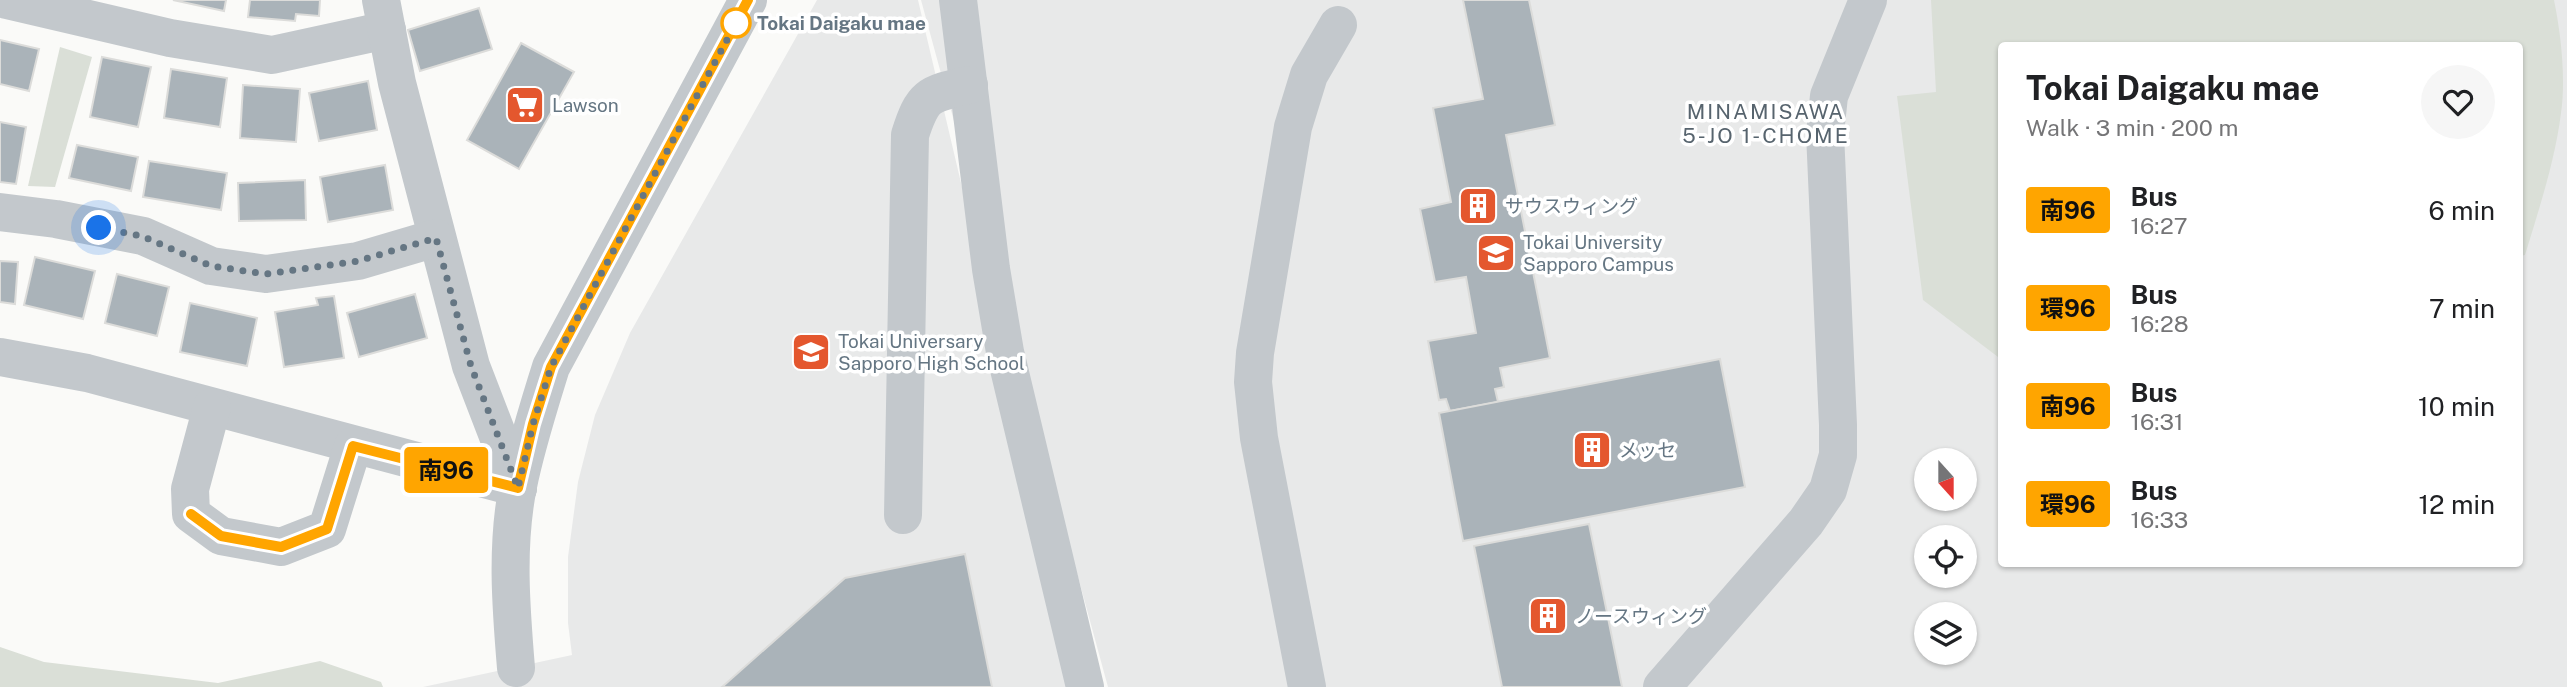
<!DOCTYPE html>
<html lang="en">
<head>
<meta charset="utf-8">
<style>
	:root { --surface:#fff; --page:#f6f6f6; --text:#202124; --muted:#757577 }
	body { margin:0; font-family:"Public Sans","Noto Sans JP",sans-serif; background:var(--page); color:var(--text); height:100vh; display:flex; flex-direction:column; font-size:26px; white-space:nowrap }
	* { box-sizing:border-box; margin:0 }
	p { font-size:23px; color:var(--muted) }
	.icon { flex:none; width:38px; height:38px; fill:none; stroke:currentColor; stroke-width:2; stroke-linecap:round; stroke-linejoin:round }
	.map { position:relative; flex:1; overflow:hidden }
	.panel { position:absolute; left:1998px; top:42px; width:525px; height:525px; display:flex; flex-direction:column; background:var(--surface); border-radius:7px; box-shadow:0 2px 5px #0004 }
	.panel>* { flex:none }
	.badge { padding:0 14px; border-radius:5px; font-size:24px; line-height:46px }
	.needle { width:46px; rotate:159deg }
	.fabs { position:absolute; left:1914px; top:448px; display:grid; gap:14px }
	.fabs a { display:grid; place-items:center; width:63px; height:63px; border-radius:50%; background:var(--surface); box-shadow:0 2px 5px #0004; font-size:35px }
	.you { position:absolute; width:35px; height:35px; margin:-18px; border:5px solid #fff; border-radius:50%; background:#1a73e8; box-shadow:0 0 0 10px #1a73e833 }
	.map>.badge { position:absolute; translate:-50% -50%; box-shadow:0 0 0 4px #fff }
	.round { display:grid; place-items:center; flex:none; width:74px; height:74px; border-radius:37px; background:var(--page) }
	.headline { display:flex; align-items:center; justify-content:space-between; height:119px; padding:0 28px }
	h1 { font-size:33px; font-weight:700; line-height:52px }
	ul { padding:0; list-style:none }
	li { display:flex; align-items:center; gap:21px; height:98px; padding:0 28px }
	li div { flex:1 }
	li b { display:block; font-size:26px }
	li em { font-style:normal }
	li .badge { min-width:77px; font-weight:700; text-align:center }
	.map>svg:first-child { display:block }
	.built { fill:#e8e9e9; fill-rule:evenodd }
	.green { fill:#dadfd7 }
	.building { fill:#aab3b9; stroke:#dcdcda; stroke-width:2 }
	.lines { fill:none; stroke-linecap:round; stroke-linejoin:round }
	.minor { stroke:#c3c8cc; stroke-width:38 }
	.line-casing { stroke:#fff; stroke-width:16 }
	.line { stroke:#ffa500; stroke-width:10 }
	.walk { stroke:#657683; stroke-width:7; stroke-dasharray:0 12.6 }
	.stop-dot { fill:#fff; stroke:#ffa500; stroke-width:3.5 }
	.labels { text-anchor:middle; stroke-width:7; stroke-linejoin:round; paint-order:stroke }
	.stop-label { font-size:19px; font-weight:bold; fill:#657683; stroke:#fff; text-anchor:start }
	.poi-label { font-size:19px; fill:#657683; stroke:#fff; text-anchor:start }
	.neighbourhood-label { font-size:21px; letter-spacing:2px; fill:#57646e; stroke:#fff }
</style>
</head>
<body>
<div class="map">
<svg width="2567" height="687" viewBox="0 0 2567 687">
	<rect width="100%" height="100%" fill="#fafaf8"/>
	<g class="built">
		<polygon points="817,0 918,0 1005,370 1068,687 423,687 572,655 568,623 568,557 578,482 595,415 630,333"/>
		<path d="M921,0H2567V687H1108ZM2002,46H2520V564H2002ZM1927,460H1965V499H1927ZM1927,537H1965V576H1927ZM1927,614H1965V653H1927Z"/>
	</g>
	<g class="green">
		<path d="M1931,0H2554C2561,34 2566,79 2561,113C2555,161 2539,209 2525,255L2520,256V46H2002V360L1923,300L1897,96L1936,92Z"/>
		<polygon points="60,47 92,57 55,187 28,186"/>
		<polygon points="0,647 44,662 218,683 320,661 381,682 383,687 0,687"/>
	</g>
	<g class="building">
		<polygon points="173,0 226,0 224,11"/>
		<polygon points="250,0 320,0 319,16 296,14 295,21 248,17"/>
		<polygon points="1463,0 1529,0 1555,125 1506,135 1550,358 1500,368 1504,387 1495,389 1498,402 1450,411 1446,399 1439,400 1428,341 1476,333 1466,277 1435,282 1420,209 1451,202 1433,108 1483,99"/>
		<polygon points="479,8 492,49 420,71 408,30"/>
		<polygon points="0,40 39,49 29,91 0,84"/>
		<polygon points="521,43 574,72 519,169 467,140"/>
		<polygon points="102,57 151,67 138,127 90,117"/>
		<polygon points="171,69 227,78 220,127 164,118"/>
		<polygon points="368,81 377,130 319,141 309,93"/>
		<polygon points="243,85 300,89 296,142 240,138"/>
		<polygon points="0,122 26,127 16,184 0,182"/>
		<polygon points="77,145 138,157 131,191 69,178"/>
		<polygon points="149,161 227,173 221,210 143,197"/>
		<polygon points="385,165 393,210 328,222 320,177"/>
		<polygon points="305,180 306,220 239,221 238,183"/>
		<polygon points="35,257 95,271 83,319 24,305"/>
		<polygon points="0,261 18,262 15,304 0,302"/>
		<polygon points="117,274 169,287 157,336 105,323"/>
		<polygon points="415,294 427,338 359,357 347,313"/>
		<polygon points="334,296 344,358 284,367 275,312 318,305 316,298"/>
		<polygon points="190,303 257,318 247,366 180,352"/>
		<polygon points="1720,359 1745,487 1463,541 1439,413"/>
		<polygon points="1589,524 1622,687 1502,687 1474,546"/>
		<polygon points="965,554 992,687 722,687 845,578"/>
	</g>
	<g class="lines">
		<g class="minor">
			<polyline points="7,0 170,38 272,55 387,30"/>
			<polyline points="381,0 397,83 471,366 518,488"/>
			<polyline points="958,0 991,269 1005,352 1085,687"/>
			<polyline points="0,212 56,219 143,236 211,266 266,274 358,261 436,238"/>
			<polyline points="0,357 87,373 518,488"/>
			<polyline points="212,407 190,489 191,514 221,536 281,547 327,529 353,446"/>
			<path d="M903,515L910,135C923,94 929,94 969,85"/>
			<path d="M516,668C511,608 506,545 518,486C526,446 539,406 551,367L748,0"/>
			<polyline points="1307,687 1259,438 1253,382 1255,353 1293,127 1309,75 1338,25"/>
			<polyline points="1662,687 1806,522 1828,490 1838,455 1838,425 1825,133 1829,96 1868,0"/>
		</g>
	</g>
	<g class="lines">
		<g class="line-casing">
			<polyline id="line" points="191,514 221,536 281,547 327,529 353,446 518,488 533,424 551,367 748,0"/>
		</g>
		<use href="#line" class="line"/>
		<polyline class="walk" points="99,228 142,236 211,266 266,274 358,261 436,238 471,366 518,488 533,424 551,367 736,23"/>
	</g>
	<defs>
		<g id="supermarket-square" transform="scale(2.0125)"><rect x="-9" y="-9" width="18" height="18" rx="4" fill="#e4572e" stroke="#fff"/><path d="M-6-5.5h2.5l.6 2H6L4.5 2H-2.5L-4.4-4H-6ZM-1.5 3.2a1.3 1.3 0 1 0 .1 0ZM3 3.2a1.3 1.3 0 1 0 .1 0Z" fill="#fff"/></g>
		<g id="building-square" transform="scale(2.0125)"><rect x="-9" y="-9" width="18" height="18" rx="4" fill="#e4572e" stroke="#fff"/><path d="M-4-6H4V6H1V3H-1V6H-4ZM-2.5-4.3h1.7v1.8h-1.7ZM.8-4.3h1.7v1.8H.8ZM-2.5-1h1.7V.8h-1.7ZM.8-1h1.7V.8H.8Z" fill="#fff"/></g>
		<g id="university-square" transform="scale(2.0125)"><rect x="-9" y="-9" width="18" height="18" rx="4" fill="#e4572e" stroke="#fff"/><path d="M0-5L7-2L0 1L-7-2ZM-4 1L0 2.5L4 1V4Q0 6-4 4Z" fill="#fff"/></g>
		<g id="school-square" transform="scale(2.0125)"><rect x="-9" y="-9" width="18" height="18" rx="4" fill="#e4572e" stroke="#fff"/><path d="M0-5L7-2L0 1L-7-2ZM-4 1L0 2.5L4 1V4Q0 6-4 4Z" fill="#fff"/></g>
	</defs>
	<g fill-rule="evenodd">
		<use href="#supermarket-square" x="525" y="105"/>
		<use href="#building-square" x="1478" y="206"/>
		<use href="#university-square" x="1496" y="253"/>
		<use href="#school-square" x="811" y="352"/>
		<use href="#building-square" x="1592" y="450"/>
		<use href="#building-square" x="1548" y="616"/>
	</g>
	<circle class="stop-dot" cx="736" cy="23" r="14"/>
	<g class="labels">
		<g class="stop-label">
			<text x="757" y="30">Tokai Daigaku mae</text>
		</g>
		<g class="poi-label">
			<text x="552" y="112">Lawson</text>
			<text x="1505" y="213">サウスウィング</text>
			<text x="1523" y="249">Tokai University<tspan x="1523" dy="22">Sapporo Campus</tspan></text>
			<text x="838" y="348">Tokai Universary<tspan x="838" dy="22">Sapporo High School</tspan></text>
			<text x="1619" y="457">メッセ</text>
			<text x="1575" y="623">ノースウィング</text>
		</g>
		<g class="neighbourhood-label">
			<text x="1766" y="119">MINAMISAWA<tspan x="1766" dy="24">5-JO 1-CHOME</tspan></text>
		</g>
	</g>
</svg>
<div class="fabs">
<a><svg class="needle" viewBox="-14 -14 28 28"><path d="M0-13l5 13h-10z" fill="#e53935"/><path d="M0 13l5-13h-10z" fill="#757577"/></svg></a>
<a><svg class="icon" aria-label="locate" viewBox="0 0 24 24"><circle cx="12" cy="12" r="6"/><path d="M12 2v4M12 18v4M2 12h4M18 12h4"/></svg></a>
<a><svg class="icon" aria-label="layers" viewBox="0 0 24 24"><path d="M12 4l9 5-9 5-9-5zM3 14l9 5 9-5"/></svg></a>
</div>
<div class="you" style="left:99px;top:228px"></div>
<b class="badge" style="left:446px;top:470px;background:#ffa500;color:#111">南96</b>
<section class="panel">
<div class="headline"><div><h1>Tokai Daigaku mae</h1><p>Walk · 3 min · 200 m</p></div><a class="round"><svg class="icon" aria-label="heart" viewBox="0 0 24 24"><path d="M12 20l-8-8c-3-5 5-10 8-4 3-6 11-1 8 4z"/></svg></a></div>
<ul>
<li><span class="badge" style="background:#ffa500;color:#111">南96</span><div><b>Bus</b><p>16:27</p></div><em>6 min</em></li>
<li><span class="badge" style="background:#ffa500;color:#111">環96</span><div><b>Bus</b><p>16:28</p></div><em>7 min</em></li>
<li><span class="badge" style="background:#ffa500;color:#111">南96</span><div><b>Bus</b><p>16:31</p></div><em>10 min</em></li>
<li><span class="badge" style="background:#ffa500;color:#111">環96</span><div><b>Bus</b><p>16:33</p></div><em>12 min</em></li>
</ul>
</section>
</div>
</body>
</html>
